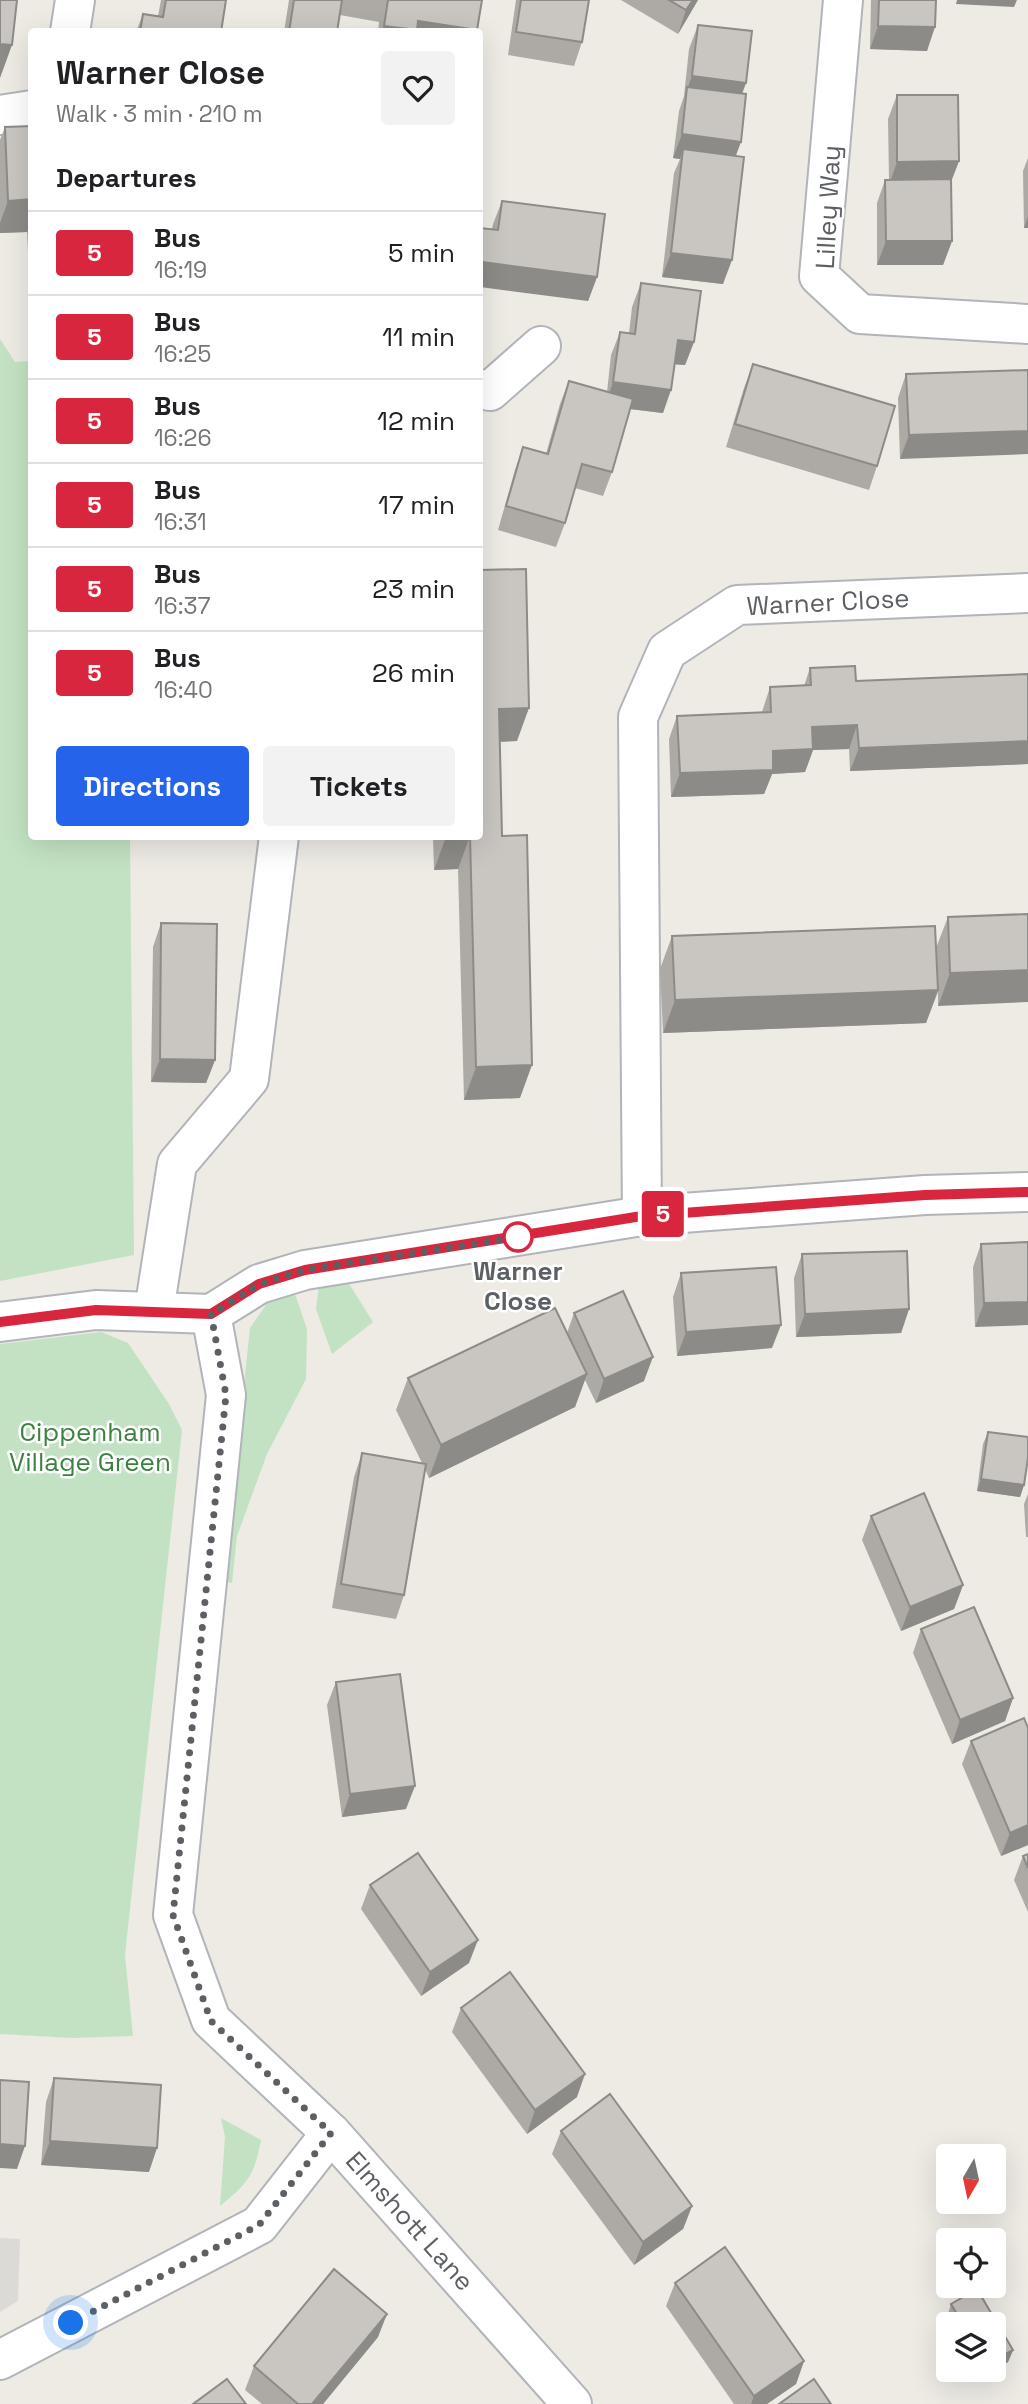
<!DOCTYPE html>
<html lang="en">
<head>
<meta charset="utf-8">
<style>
	:root { --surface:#fff; --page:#f2f2f2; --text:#202124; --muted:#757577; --line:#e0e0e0; --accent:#2563eb }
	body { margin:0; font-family:"Space Grotesk",sans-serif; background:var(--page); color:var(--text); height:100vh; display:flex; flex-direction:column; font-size:26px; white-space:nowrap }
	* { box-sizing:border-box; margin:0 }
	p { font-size:23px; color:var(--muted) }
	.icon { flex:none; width:38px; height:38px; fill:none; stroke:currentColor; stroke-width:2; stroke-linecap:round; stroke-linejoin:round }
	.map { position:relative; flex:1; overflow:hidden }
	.drawer { position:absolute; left:28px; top:28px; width:455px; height:812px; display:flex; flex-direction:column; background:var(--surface); border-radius:7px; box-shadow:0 7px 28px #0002 }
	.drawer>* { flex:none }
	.badge { padding:0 14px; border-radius:5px; font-size:24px; line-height:46px }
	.needle { width:46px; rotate:189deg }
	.buttons { position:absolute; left:936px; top:2144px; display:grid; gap:14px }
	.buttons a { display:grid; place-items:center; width:70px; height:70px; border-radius:7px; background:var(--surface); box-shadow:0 7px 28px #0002; font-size:35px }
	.you { position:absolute; width:35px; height:35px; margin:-18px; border:5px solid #fff; border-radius:50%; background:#1a73e8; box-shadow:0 0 0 10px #1a73e833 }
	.map>.badge { position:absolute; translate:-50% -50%; box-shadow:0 0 0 4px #fff }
	h2 { padding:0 28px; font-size:26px; line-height:63px }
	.round { display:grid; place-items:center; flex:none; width:74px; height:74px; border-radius:7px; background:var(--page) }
	.head { display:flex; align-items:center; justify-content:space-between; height:119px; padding:0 28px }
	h1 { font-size:33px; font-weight:800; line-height:52px }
	.primary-button { display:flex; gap:14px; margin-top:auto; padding:14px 28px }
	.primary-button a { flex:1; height:80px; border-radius:7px; background:var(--accent); color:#fff; font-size:28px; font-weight:800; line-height:80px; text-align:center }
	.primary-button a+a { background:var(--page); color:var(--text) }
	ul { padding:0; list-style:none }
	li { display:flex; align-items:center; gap:21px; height:84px; padding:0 28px; border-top:2px solid var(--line) }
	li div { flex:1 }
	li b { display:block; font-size:26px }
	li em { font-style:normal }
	li .badge { min-width:77px; font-weight:700; text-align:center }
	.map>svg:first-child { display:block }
	.industrial { fill:#dcdad6 }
	.green { fill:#c3e2c3 }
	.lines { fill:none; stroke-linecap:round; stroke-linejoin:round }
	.minor-casing { stroke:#b1b4b8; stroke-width:42 }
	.minor { stroke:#fff; stroke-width:38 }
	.wall { fill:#adaaa6 }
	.shaded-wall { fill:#8d8b87 }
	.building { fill:#c9c6c1; stroke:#8d8b87; stroke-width:2 }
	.line-casing { stroke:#fff; stroke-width:16 }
	.line { stroke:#d7263d; stroke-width:10 }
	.walk { stroke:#5c5f63; stroke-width:7; stroke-dasharray:0 12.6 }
	.stop-dot { fill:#fff; stroke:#d7263d; stroke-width:3.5 }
	.labels { text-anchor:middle; stroke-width:5; stroke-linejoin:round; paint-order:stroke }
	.street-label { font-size:26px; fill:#5c5f63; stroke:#fff }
	.stop-label { font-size:26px; font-weight:bold; fill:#5c5f63; stroke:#fff }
	.park-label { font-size:26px; fill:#3d8141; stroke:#fff }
</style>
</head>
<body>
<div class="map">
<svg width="1028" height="2404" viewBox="0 0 1028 2404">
	<rect width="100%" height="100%" fill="#edebe4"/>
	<polygon class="industrial" points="0,2238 20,2239 18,2301 0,2312"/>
	<g class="green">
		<polygon points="0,339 15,362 31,361 32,836 130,837 134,1255 0,1281"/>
		<polygon points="348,1282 373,1322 332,1354 316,1309 319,1285"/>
		<polygon points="293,1288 307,1329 306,1379 267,1454 237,1536 232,1583 223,1581 250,1328 274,1293"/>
		<polygon points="101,1332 128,1343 169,1404 182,1430 125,1955 133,2036 72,2038 0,2034 0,1344"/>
		<path d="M221,2118L261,2140C254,2176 248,2183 220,2206L225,2137Z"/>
	</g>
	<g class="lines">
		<g class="minor-casing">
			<g id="minor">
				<polyline points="843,0 819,276 860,314 1028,324"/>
				<polyline points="70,32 75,0"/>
				<polyline points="0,115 32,110"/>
				<polyline points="480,389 490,391 541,346"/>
				<polyline points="642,1216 638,717 667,651 737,605 1028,593"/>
				<polyline points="154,1311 177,1164 249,1079 279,836"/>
				<polyline points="211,1314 226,1395 173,1915 211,2020 331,2133 572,2404"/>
				<polyline points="211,1314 259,1284 305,1270 642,1216 925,1195 1028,1192"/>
				<polyline points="0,1322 96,1310 211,1314"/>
				<polyline points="0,2360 259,2225 331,2133"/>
			</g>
		</g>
		<use href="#minor" class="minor"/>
	</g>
	<g class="wall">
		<polygon points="161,0 226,0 221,32 136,32 143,14 158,16"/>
		<polygon points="289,0 482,0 477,32 378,32 379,22 340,15 337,32 284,32"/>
		<polygon points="516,0 589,0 582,42 574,66 508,55"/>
		<polygon points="621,0 698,0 678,34"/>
		<polygon points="871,0 936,0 927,51 870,49"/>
		<polygon points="698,25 746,83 742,93 723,284 662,277 674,173 680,159 673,158 679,111 684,96 689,49"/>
		<polygon points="897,95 959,161 951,182 952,241 943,265 877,265 877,203 885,180 889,180 888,119"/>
		<polygon points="32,126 32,330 27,232 0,233 0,140 5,127"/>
		<polygon points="1028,158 1028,228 1024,228 1023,171"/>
		<polygon points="502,201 597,277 588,301 492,229 493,224"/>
		<polygon points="641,283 694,342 685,365 675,364 663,413 630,409 612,472 603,496 575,488 565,523 556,547 498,530 515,470 523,447 546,454 560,404 569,381 607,392 611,355 620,332 629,333 632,307"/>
		<polygon points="753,364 877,466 869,490 726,447 744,388"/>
		<polygon points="1028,370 900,459 898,398 906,374"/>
		<polygon points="480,570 517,741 500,742 502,836 520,1098 464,1100 458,869 434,870 433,836 480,836"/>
		<polygon points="810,668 856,681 1028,674 1028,764 850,771 849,749 813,750 805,772 772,774 764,794 671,797 669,739 677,716 762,712 770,687 804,686"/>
		<polygon points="1028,914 938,1006 938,992 926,1023 663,1033 660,969 672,936 936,948 948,917"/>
		<polygon points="161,923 215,1060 206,1083 151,1082 153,947"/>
		<polygon points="1028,1242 975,1327 973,1267 981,1244"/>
		<polygon points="802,1254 909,1309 901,1333 796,1337 794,1278"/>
		<polygon points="681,1273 772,1348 677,1356 673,1297"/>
		<polygon points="574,1313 644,1381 596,1403 585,1380 575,1407 429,1478 425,1469 404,1595 396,1619 332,1608 354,1477 362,1453 422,1463 396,1410 408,1378 567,1333"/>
		<polygon points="988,1432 1024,1485 1020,1497 977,1491 983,1444"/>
		<polygon points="1028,1494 1028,1537 1026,1537 1024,1504"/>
		<polygon points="871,1516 963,1585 954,1609 901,1631 862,1540"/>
		<polygon points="921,1629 1013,1698 1005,1721 952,1744 913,1653"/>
		<polygon points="336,1682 406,1809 342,1817 327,1705"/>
		<polygon points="971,1741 1028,1845 1001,1856 962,1764"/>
		<polygon points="1028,1854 1028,1912 1014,1880 1023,1856"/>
		<polygon points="370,1885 469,1963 421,1996 361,1909"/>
		<polygon points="461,2008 577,2097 527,2134 452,2032"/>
		<polygon points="54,2078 149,2172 41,2165 46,2102"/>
		<polygon points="561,2131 692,2206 683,2229 634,2265 552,2154"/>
		<polygon points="675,2283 804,2361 796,2384 767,2404 734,2404 666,2306"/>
		<polygon points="977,2289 1013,2350 1008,2362 982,2377 978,2370 994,2370 994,2324 951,2324 947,2317 951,2304"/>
		<polygon points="378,2337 323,2404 262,2404 245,2390 254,2366"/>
	</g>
	<g class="shaded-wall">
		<polygon points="693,0 698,0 678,34 686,10"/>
		<polygon points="957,0 1017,0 1014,7 956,4"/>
		<polygon points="418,21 477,30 477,32 382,32 384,26"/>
		<polygon points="878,26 935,27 927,51 870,49"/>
		<polygon points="0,44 12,45 0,78"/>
		<polygon points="692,76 746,83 737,107 687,90"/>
		<polygon points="682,134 741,142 732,166 683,149 680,159 673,158"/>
		<polygon points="959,161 950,184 889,185 897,162"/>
		<polygon points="32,199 32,219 27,232 0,233 0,223 8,201"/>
		<polygon points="1028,216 1028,228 1024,228"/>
		<polygon points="886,241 952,241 943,265 877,265"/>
		<polygon points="671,253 732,260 723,284 662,277"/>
		<polygon points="482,262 597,277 588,301 480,287"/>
		<polygon points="678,340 694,342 685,365 670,364"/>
		<polygon points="613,382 671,390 663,413 605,406"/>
		<polygon points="1028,431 1028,454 900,459 909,435"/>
		<polygon points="529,708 517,741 487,742 499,709"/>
		<polygon points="857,725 849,749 813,750 805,772 772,774 764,794 671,797 680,773 773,751 812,727"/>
		<polygon points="1028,741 1028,764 850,771 859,748"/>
		<polygon points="470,836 458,869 434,870 446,837"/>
		<polygon points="1028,970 1028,1002 938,1006 950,973"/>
		<polygon points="938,990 926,1023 663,1033 675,1000"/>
		<polygon points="160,1059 215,1060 206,1083 151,1082"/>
		<polygon points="532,1065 520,1098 464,1100 476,1067"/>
		<polygon points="1028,1302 1028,1325 975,1327 984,1303"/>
		<polygon points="909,1309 901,1333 796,1337 805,1314"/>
		<polygon points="781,1325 772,1348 677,1356 686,1332"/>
		<polygon points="653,1357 644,1381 596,1403 604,1379"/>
		<polygon points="587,1374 575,1407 429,1478 441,1445"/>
		<polygon points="981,1479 1024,1485 1020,1497 977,1491"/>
		<polygon points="963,1585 954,1609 901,1631 910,1607"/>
		<polygon points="1013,1698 1005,1721 952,1744 960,1720"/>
		<polygon points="415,1786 406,1809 342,1817 350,1794"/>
		<polygon points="1028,1825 1028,1845 1001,1856 1010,1833"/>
		<polygon points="478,1940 469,1963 421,1996 430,1972"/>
		<polygon points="585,2074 577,2097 527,2134 535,2110"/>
		<polygon points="50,2141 157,2148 149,2172 41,2165"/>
		<polygon points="0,2144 25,2146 17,2169 0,2168"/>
		<polygon points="692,2206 683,2229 634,2265 643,2242"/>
		<polygon points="387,2314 378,2337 323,2404 312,2404"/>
		<polygon points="1013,2350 1008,2362 982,2377 985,2370 994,2370 994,2360"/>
		<polygon points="804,2361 796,2384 767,2404 751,2404 754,2396"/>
	</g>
	<g class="building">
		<polygon points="0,0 17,0 12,45 0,44"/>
		<polygon points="166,0 226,0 221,32 140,32 143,14 163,17"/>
		<polygon points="294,0 342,0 337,32 289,32"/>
		<polygon points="388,0 482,0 477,30 418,21 417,30 384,26"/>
		<polygon points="521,0 589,0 582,42 516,32"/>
		<polygon points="669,0 693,0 686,10"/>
		<polygon points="879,0 936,0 935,27 878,26"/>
		<polygon points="698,25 752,31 746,83 692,76"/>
		<polygon points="687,87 746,94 741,142 682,134"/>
		<polygon points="897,95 958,95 959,161 897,162"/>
		<polygon points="32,126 32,199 8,201 5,127"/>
		<polygon points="683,149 744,157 732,260 671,253"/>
		<polygon points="951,179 952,241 886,241 885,180"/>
		<polygon points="502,201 605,214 597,277 482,262 480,283 480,228 498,230"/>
		<polygon points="641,283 701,291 694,342 678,340 671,390 613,382 620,332 635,334"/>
		<polygon points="753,364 895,406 877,466 735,424"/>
		<polygon points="1028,370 1028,431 909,435 906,374"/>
		<polygon points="569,381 633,399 612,472 582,464 565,523 506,506 523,447 548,454"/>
		<polygon points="526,569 529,708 499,709 502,836 527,835 532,1065 476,1067 470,836 480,836 480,570"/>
		<polygon points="855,666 856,681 1028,674 1028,741 859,748 857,725 812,727 813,749 773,751 773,770 680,773 677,716 771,712 770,687 811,685 810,668"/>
		<polygon points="1028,914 1028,970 950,973 948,917"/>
		<polygon points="161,923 217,924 215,1060 160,1059"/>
		<polygon points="935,926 938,990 675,1000 672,936"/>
		<polygon points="1028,1242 1028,1302 984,1303 981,1244"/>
		<polygon points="907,1251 909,1309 805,1314 802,1254"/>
		<polygon points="776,1267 781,1325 686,1332 681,1273"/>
		<polygon points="623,1291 653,1357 604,1379 574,1313"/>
		<polygon points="555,1308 587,1374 441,1445 408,1378"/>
		<polygon points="988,1432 1028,1437 1028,1458 1024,1485 981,1479"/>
		<polygon points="362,1453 426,1464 404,1595 341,1584"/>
		<polygon points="924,1493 963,1585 910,1607 871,1516"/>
		<polygon points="974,1607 1013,1698 960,1720 921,1629"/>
		<polygon points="400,1674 415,1786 350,1794 336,1682"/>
		<polygon points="1024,1718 1028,1728 1028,1825 1010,1833 971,1741"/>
		<polygon points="418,1853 478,1940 430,1972 370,1885"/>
		<polygon points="1028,1854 1028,1868 1023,1856"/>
		<polygon points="510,1972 585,2074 535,2110 461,2008"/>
		<polygon points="54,2078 161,2085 157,2148 50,2141"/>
		<polygon points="0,2080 29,2082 25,2146 0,2144"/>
		<polygon points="610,2094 692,2206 643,2242 561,2131"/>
		<polygon points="725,2247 804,2361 754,2396 675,2283"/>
		<polygon points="334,2269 387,2314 312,2404 298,2404 254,2366"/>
		<polygon points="977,2289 1013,2350 994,2360 994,2324 963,2324 951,2304"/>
		<polygon points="227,2379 246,2404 193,2404"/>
		<polygon points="814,2379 831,2404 779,2404"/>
	</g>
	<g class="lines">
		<g class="line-casing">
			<polyline id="line" points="0,1322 96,1310 211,1314 259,1284 305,1270 642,1216 925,1195 1028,1192"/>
		</g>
		<use href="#line" class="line"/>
		<polyline class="walk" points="71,2323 259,2225 331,2133 211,2021 173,1915 226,1395 211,1314 259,1284 305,1270 518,1237"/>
	</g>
	<circle class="stop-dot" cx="518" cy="1237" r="14"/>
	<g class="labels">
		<g class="street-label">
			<text transform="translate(828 207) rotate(-87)" y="9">Lilley Way</text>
			<text transform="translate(828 602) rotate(-3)" y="9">Warner Close</text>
			<text transform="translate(410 2221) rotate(48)" y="9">Elmshott Lane</text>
		</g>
		<g class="stop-label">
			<text x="518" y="1280">Warner<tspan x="518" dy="30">Close</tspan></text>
		</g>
		<g class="park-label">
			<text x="90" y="1441">Cippenham<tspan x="90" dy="30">Village Green</tspan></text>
		</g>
	</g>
</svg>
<div class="buttons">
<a><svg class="needle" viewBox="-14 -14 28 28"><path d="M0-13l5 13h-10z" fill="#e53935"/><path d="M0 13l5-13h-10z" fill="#757577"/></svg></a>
<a><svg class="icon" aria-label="locate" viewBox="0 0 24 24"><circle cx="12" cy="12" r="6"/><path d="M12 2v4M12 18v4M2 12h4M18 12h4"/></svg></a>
<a><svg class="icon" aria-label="layers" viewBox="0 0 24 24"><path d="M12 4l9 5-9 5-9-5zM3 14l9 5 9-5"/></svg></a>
</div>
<div class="you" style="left:71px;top:2323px"></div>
<b class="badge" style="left:663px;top:1214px;background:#d7263d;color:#fff">5</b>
<section class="drawer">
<div class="head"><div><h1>Warner Close</h1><p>Walk · 3 min · 210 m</p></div><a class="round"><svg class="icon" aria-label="heart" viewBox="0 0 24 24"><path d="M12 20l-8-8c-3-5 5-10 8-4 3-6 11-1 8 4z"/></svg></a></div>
<h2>Departures</h2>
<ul>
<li><span class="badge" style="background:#d7263d;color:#fff">5</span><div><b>Bus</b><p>16:19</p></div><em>5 min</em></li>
<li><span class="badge" style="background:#d7263d;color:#fff">5</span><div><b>Bus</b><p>16:25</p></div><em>11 min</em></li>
<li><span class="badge" style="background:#d7263d;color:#fff">5</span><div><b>Bus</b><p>16:26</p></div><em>12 min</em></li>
<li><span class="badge" style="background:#d7263d;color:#fff">5</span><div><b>Bus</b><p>16:31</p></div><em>17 min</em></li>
<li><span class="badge" style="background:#d7263d;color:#fff">5</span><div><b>Bus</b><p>16:37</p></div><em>23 min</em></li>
<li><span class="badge" style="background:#d7263d;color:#fff">5</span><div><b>Bus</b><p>16:40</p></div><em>26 min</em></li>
</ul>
<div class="primary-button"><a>Directions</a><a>Tickets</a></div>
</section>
</div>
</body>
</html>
